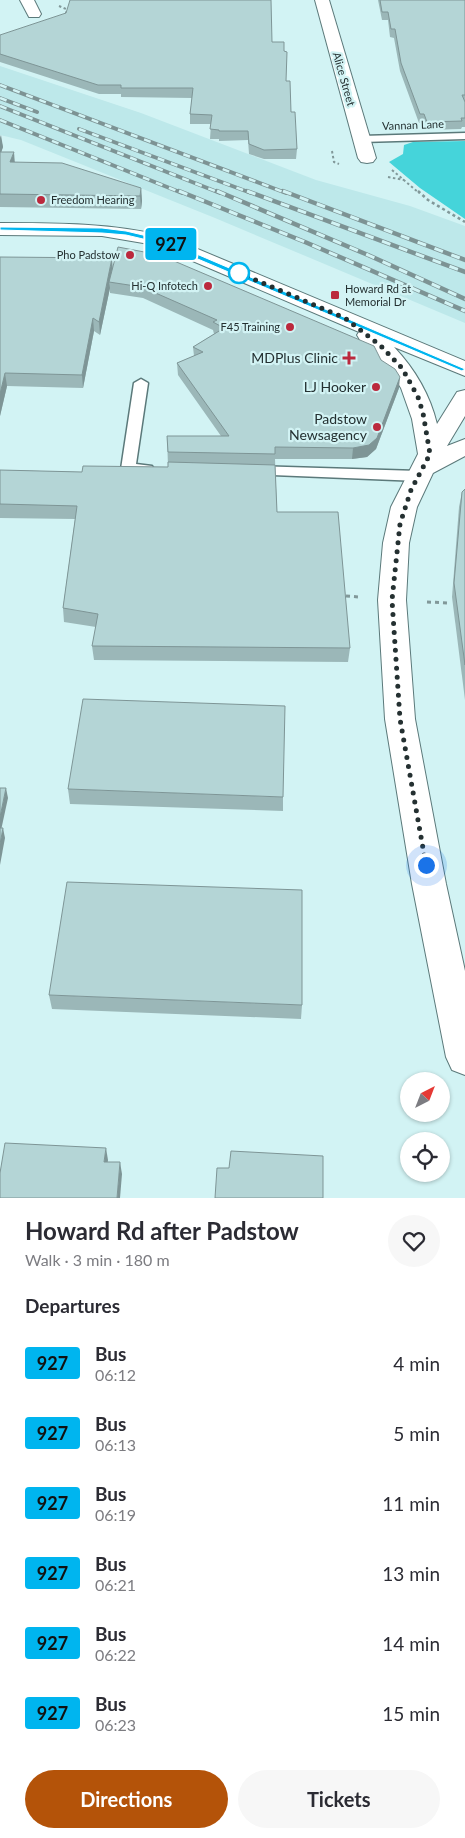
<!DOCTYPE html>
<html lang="en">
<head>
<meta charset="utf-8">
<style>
	:root { --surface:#fff; --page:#f7f7f7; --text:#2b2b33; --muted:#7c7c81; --accent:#b45309 }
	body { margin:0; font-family:Lato,sans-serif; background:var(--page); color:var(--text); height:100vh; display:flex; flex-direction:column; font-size:19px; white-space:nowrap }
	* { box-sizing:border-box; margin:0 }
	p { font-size:16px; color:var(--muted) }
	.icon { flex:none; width:28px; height:28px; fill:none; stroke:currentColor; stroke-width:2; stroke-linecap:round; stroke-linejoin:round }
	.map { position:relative; height:1198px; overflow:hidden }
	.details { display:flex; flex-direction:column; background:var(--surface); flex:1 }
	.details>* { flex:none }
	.badge { padding:0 10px; border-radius:4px; font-size:18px; line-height:32px }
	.needle { width:32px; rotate:42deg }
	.buttons { position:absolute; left:400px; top:1072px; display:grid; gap:10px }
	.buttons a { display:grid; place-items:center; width:50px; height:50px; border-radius:50%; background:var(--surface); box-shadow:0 1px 4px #0004; font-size:25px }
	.you { position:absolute; width:25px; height:25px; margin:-12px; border:4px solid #fff; border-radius:50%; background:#1a73e8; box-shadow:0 0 0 8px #1a73e833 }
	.map>.badge { position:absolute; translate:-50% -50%; box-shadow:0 0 0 2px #fff }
	h2 { padding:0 25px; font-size:19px; line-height:45px }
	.round { display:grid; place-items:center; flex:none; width:52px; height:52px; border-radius:26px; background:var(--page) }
	.head { display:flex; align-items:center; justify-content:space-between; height:85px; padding:0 25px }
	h1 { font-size:24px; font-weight:700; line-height:38px }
	.cta { display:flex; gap:10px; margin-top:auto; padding:10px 25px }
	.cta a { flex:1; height:58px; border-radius:30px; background:var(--accent); color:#fff; font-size:20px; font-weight:700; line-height:58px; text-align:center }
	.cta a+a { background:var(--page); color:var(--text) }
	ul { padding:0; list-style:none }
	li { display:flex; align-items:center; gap:15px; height:70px; padding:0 25px }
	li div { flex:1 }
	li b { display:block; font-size:19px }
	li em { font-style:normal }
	li .badge { min-width:55px; font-weight:700; text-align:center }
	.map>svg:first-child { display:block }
	.built { fill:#bde8ea }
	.green { fill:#45d4da }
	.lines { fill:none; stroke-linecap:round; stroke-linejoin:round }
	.lane-casing { stroke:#5b797a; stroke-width:3 }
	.street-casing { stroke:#5b797a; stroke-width:2 }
	.secondary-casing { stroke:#5b797a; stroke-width:2 }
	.path-far2 { stroke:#819899; stroke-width:2; stroke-dasharray:2.5 2.5; stroke-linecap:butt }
	.path-far1 { stroke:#819899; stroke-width:2.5; stroke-dasharray:3 3; stroke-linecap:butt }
	.path { stroke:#819899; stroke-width:3; stroke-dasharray:4 4; stroke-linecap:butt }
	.lane { fill:#fff; fill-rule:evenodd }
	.street { fill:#fff; fill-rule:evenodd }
	.secondary { fill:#fff; fill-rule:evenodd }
	.rail-far1-casing { stroke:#7d9394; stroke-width:4 }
	.rail-casing { stroke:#7d9394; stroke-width:4.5 }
	.rail-far1 { stroke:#d2f3f4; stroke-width:2.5; stroke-dasharray:7; stroke-linecap:butt }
	.rail { stroke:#d2f3f4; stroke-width:3; stroke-dasharray:9; stroke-linecap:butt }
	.wall { fill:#9bb7b8 }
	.shaded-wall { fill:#7e9596 }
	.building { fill:#b4d5d6; stroke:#7e9596 }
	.line { fill:#00b5ef; stroke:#fff }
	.walk { stroke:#243031; stroke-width:5; stroke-dasharray:0 9 }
	.poi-dot { fill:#bb293d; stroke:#d2f3f4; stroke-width:2 }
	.stop-dot { fill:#fff; stroke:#00b5ef; stroke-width:2.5 }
	.labels { text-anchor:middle; stroke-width:4.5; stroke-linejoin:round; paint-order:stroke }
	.far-street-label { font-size:11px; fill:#243031; stroke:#d2f3f4 }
	.far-poi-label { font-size:11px; fill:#243031; stroke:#d2f3f4; text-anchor:end }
	.poi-label { font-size:14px; fill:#243031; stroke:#d2f3f4; text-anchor:end }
</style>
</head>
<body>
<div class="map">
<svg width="465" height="1198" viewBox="0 0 465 1198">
	<rect width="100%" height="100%" fill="#d2f3f4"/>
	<polygon class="built" points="0,66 141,113 316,180 410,206 465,226 465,323 215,218 21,140 0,135"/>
	<polygon class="green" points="465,141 465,219 420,188 389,162 403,154 404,145 413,142"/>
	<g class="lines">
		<g class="lane-casing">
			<g id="lane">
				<polygon points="465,133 465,139 362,142 357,139 362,136"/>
				<path d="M141,379L148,383L136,464L152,466L154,469L152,472C143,475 132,475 123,472L121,469L134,383Z"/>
				<polygon points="254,466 419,471 424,473 426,476 424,479 419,481 249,474 247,471 249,468"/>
			</g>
		</g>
		<g class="street-casing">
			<g id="street">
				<polygon points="20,0 34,0 41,14 39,17 29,17"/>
				<polygon points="315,0 329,0 376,158 373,162 367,163 361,162 358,158"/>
			</g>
		</g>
		<g class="secondary-casing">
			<path id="secondary" d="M0,223C57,223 113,223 169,237L465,361V376L394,347C415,369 430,395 437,424L457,392L465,390V416L447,446L465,439V456L433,473L417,507L409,543L406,600L415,719L446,884L465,971V1075L452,1070L446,1057L412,884L385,719L378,600L383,543L391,507L418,454L412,419L401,388L386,365L360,340L357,335L359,332L155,245L102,236L0,235Z"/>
		</g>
		<g class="path-far2">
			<polyline points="59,6 66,9 66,15"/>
			<polyline points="332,151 334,162 339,164"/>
			<polyline points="392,170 419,193"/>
			<polyline points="388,177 404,180"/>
		</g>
		<polyline class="path-far1" points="418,191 428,200 465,222"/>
		<g class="path">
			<polyline points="346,596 359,597"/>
			<polyline points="427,602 449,603"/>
		</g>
		<use href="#lane" class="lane"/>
		<use href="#street" class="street"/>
		<use href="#secondary" class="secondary"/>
		<g class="rail-far1-casing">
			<g id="rail-far1">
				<polyline points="0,85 286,193"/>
				<polyline points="0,98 37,112"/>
				<polyline points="0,106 220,193"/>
				<polyline points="0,120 182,193"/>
				<polyline points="79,129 251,193"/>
			</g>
		</g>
		<g class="rail-casing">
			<g id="rail">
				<polyline points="179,191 305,242 465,311"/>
				<polyline points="217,191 368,255 465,299"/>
				<polyline points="247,191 465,272"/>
				<polyline points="283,191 465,260"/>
			</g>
		</g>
		<use href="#rail-far1" class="rail-far1"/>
		<use href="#rail" class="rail"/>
	</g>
	<g class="wall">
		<polygon points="378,0 465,0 465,127 462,127 461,129 426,130 423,123 419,123 400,71 394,38 390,37 388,20 382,20"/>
		<polygon points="0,35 272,42 284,51 286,81 297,149 296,159 264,159 249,154 248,140 219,141 219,139 210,139 211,124 190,124 190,114 192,98 121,97 121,94 99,94 0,62"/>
		<polygon points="0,135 3,147 1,152 15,162 141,188 142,201 141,209 0,207"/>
		<polygon points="0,257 113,267 381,360 399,388 376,449 367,457 352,459 275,459 277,512 350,648 348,662 94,660 92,646 96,627 64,622 63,608 75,519 0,518 0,470 82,472 168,467 167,436 221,436 178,375 177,363 194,356 193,347 214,334 213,330 143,298 110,293 110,288 100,335 94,331 83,388 7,386 0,416"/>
		<polygon points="465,489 465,700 452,597 459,507 462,492"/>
		<polygon points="68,789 283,797 283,811 70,804"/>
		<polygon points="49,995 302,1005 301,1019 52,1009"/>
	</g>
	<g class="shaded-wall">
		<polygon points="1,135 3,147 0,156 0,138"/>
		<polygon points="14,152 15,165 10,162"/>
		<polygon points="141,188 142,201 141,209 140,196"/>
		<polygon points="112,258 113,271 109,282 110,288 100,335 99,322"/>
		<polygon points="93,318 94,331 83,388 82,375"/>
		<polygon points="5,373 7,386 0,416 0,394"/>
		<polygon points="400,377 399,388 376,449 367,457 352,459 353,448"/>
		<polygon points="6,788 8,798 0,835 0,817"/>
		<polygon points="3,828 5,838 0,865 0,844"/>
		<polygon points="106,1148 108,1160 106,1174 104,1162"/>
		<polygon points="120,1162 122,1174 120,1198 117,1198"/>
	</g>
	<g class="building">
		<polygon points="70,0 271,0 272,42 284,42 284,51 287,52 286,81 290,81 291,112 295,112 297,149 264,150 249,144 248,131 219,131 219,130 210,129 212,115 190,114 193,88 121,88 121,85 98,85 0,54 0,35 66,13"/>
		<polygon points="380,0 465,0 465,95 462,95 465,102 465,118 461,118 462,121 427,122 424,114 420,114 401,63 395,29 391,29 388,12 382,12"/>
		<polygon points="0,152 14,152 10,162 62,163 141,188 140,196 0,194"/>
		<polygon points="118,247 160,255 374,346 381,360 395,369 400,377 377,438 369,445 353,448 275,447 275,454 168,452 167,436 229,436 177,363 203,352 193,347 224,328 213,322 217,320 142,287 109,282"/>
		<polygon points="0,257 112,258 99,322 93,318 82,375 5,373 0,394"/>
		<polygon points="168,462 275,465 277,512 338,512 350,648 92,646 98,614 63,608 77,506 0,504 0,470 82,472 83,466 168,467"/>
		<polygon points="465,489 465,665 454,583 462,492"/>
		<polygon points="83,699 285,706 283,797 68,789"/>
		<polygon points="0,788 6,788 0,817"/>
		<polygon points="0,828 3,828 0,844"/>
		<polygon points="67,882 302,890 302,1005 49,995"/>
		<polygon points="5,1143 106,1148 104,1162 120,1162 117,1198 0,1198 0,1173"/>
		<polygon points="231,1151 323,1156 323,1198 215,1198 217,1168 229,1168"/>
	</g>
	<polygon class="line" points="0,227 102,228 126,231 164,240 465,369 462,371 160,243 126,235 102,233 0,230"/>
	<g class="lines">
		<polyline class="walk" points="239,273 345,318 381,346 402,368 418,397 423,413 430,454 411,490 400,524 392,600 400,719 426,865"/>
	</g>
	<g class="poi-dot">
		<circle cx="41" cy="200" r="5"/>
		<circle cx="130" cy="255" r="5"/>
		<circle cx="208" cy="286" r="5"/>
		<rect x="330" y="290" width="10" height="10" rx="2.5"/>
		<circle cx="290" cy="327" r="5"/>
		<path d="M346.5 350.5h5v5h5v5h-5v5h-5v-5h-5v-5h5z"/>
		<circle cx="376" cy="387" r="5"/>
		<circle cx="377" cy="427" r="5"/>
	</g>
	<circle class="stop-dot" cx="239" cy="273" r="10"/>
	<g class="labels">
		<g class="far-street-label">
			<text transform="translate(344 79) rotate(74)" y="4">Alice Street</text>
			<text transform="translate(413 125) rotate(-2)" y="4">Vannan Lane</text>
		</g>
		<g class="far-poi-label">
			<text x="51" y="204" text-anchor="start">Freedom Hearing</text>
			<text x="120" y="259">Pho Padstow</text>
			<text x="198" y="290">Hi-Q Infotech</text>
			<text x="345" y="293" text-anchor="start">Howard Rd at<tspan x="345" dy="13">Memorial Dr</tspan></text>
			<text x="280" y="331">F45 Training</text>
		</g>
		<g class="poi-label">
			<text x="338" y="363">MDPlus Clinic</text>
			<text x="366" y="392">LJ Hooker</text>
			<text x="367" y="424">Padstow<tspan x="367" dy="16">Newsagency</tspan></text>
		</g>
	</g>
</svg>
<div class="buttons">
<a><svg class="needle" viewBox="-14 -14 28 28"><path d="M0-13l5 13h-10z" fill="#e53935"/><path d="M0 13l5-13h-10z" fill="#7c7c81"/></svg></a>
<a><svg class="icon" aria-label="locate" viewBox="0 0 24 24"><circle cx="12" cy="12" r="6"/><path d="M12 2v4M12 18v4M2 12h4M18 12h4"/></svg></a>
</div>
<div class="you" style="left:426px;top:865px"></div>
<b class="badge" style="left:171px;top:244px;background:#00b5ef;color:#111">927</b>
</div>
<section class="details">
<div class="head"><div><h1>Howard Rd after Padstow</h1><p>Walk · 3 min · 180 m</p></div><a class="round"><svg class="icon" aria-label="heart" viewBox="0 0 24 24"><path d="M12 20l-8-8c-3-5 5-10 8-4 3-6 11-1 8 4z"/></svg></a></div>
<h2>Departures</h2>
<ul>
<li><span class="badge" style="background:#00b5ef;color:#111">927</span><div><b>Bus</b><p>06:12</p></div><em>4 min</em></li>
<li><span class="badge" style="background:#00b5ef;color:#111">927</span><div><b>Bus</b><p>06:13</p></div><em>5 min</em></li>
<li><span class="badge" style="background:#00b5ef;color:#111">927</span><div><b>Bus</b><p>06:19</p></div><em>11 min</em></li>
<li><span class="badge" style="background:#00b5ef;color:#111">927</span><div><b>Bus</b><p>06:21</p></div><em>13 min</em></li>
<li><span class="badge" style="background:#00b5ef;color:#111">927</span><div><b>Bus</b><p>06:22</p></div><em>14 min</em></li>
<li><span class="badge" style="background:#00b5ef;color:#111">927</span><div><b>Bus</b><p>06:23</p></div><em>15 min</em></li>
</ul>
<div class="cta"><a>Directions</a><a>Tickets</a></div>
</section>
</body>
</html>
